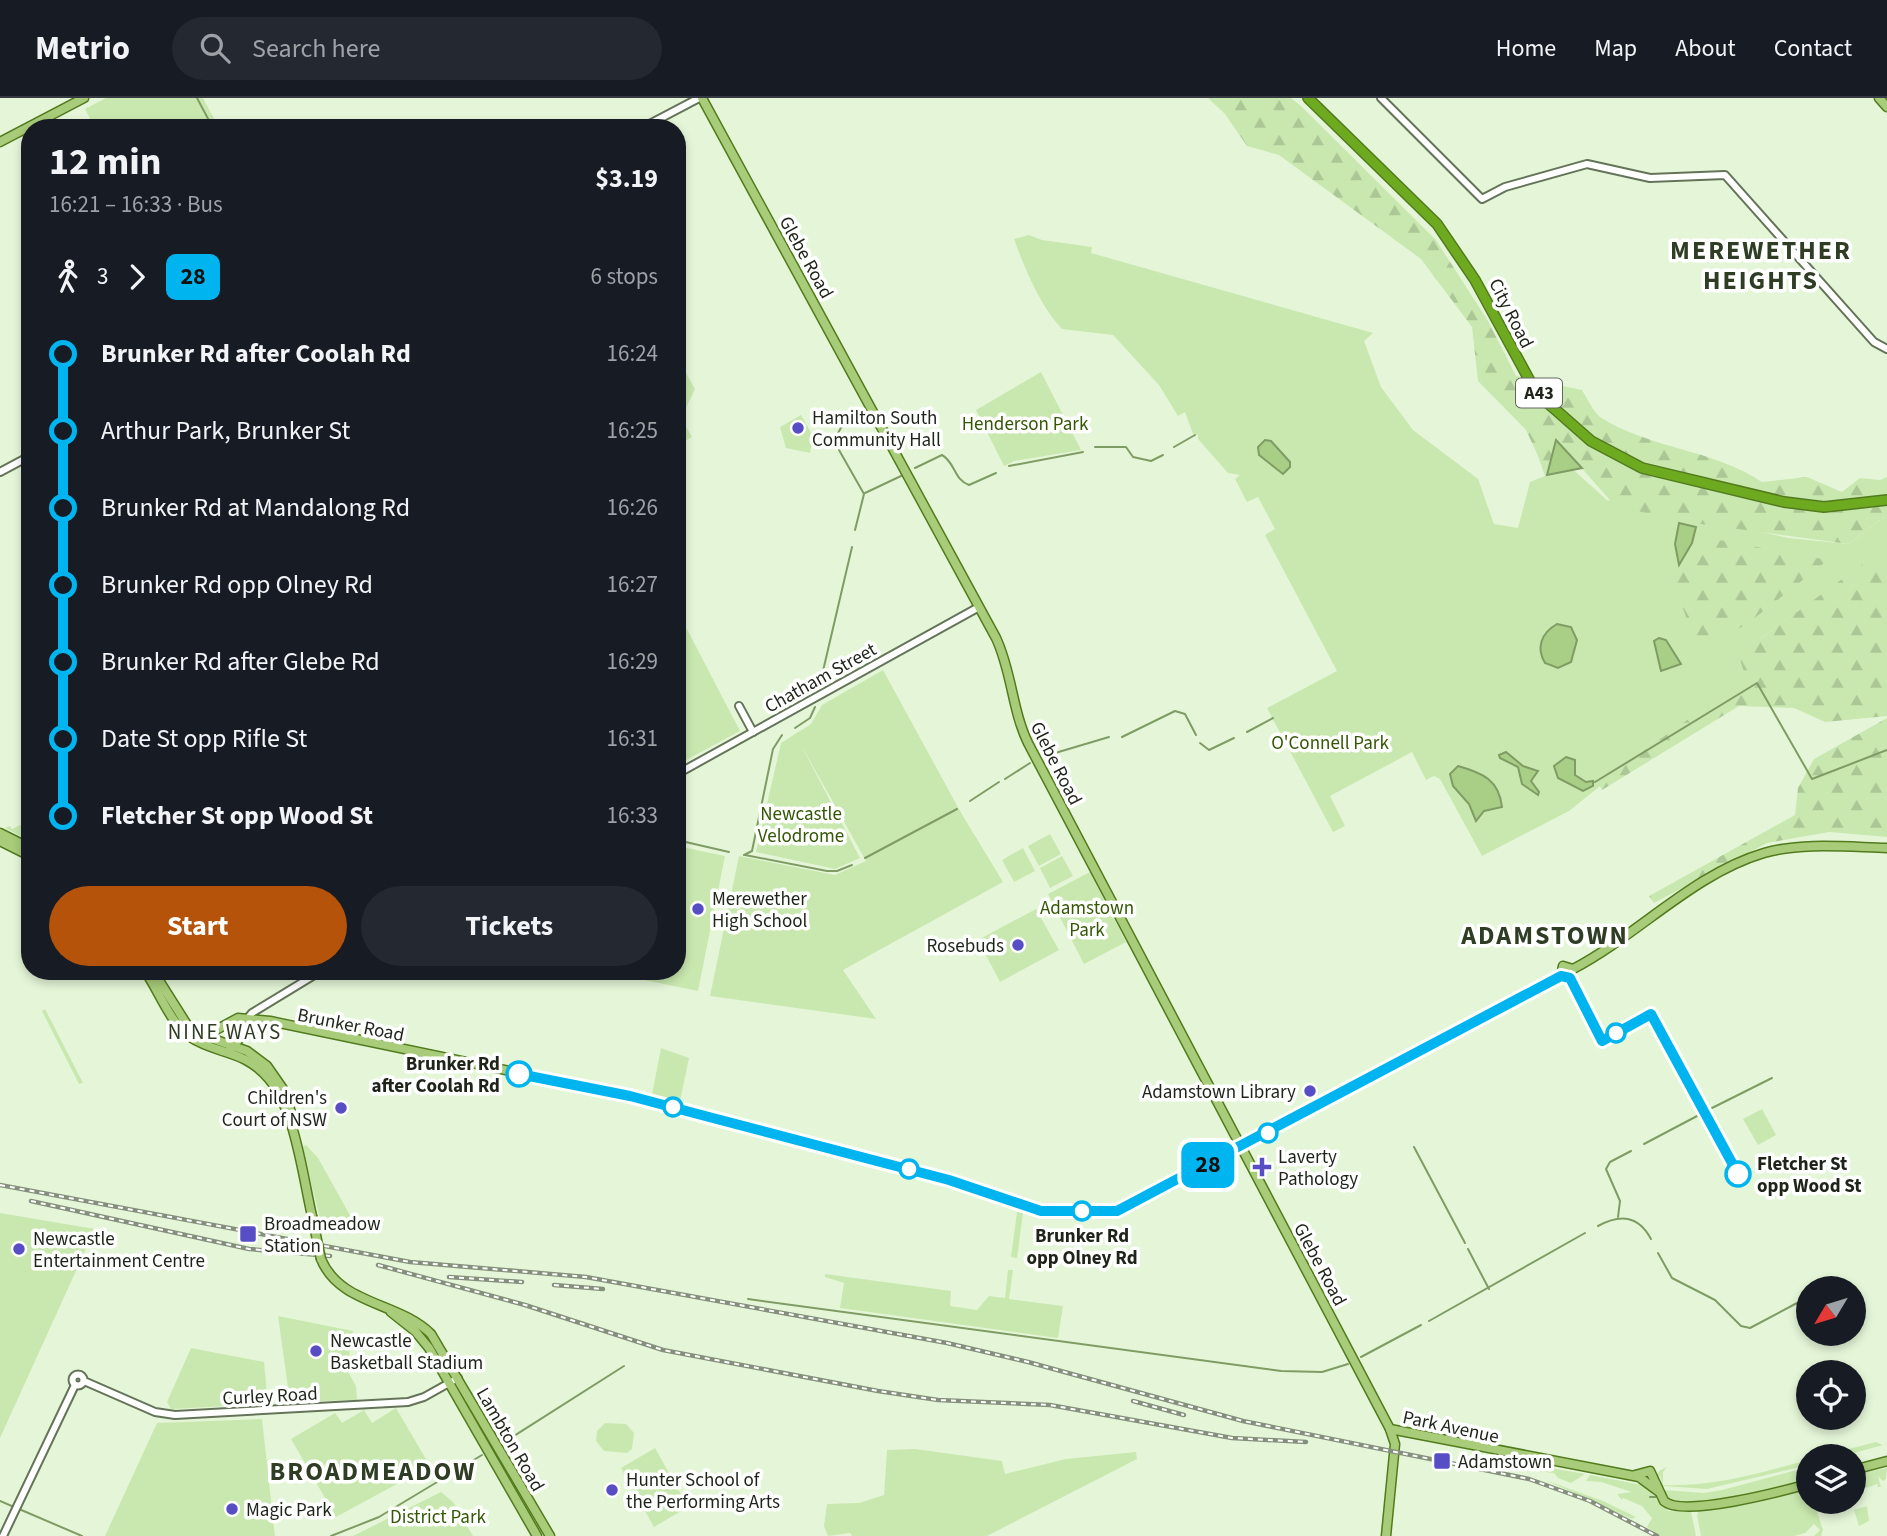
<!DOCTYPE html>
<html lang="en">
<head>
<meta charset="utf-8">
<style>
	:root { --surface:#171b24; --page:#242831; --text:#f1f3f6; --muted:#9ea1a6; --line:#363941; --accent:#b45309 }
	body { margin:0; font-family:"Source Sans 3",sans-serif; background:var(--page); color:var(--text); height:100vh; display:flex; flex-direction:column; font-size:26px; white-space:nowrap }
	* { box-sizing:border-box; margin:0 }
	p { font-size:23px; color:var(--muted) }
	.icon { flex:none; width:38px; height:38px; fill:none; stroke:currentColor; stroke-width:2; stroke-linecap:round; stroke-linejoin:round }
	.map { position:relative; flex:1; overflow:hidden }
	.side { position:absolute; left:21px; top:21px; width:665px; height:861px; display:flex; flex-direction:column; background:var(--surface); border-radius:28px; box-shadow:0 4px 10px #0003 }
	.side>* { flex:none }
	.badge { padding:0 14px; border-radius:10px; font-size:24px; line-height:46px }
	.needle { width:46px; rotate:232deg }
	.controls { position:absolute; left:1796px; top:1178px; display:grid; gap:14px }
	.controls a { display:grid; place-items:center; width:70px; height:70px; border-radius:50%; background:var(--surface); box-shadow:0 4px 10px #0003; font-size:35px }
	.map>.badge { position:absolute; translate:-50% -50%; box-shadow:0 0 0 4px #fff }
	.legs { display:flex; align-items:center; gap:10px; height:77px; padding:0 28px; font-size:23px }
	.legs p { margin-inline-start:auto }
	.head { display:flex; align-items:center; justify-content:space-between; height:119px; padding:0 28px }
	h1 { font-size:38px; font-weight:700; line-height:52px }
	.button { display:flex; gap:14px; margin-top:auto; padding:14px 28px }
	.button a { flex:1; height:80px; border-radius:42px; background:var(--accent); color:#fff; font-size:28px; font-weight:700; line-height:80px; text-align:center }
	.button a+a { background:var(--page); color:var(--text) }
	ul { padding:0 28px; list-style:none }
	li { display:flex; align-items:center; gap:24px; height:77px; font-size:26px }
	li i { display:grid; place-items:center; width:10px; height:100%; margin:0 9px; background:currentColor }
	li i::after { content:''; width:18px; height:18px; margin:-9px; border:5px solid; border-radius:50%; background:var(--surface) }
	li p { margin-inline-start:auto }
	li:first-child i { background:linear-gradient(#0000 50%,currentColor 0) }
	li:last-child i { background:linear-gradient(currentColor 50%,#0000 0) }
	header { display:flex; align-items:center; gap:42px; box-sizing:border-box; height:98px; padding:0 35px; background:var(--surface); border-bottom:2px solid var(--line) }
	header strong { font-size:33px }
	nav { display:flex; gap:38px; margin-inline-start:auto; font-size:24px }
	.search { width:490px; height:63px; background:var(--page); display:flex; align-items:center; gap:18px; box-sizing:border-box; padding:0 24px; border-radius:38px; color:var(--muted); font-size:26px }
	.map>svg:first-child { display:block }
	.green { fill:#c9e8af }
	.forest { fill:url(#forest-firs) }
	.water { fill:#a8cf85; stroke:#7f9c65; stroke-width:2 }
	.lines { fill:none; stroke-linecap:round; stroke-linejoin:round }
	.stream { stroke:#7f9c65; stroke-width:2 }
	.minor-casing { stroke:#657459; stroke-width:10 }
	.major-casing { stroke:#527b1e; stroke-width:11 }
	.highway-casing { stroke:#527b1e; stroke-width:12 }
	.minor { stroke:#fff; stroke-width:6 }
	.major { stroke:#a8cc79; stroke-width:8 }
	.highway { stroke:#6eaa20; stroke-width:9 }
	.rail-casing { stroke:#84907b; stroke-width:4.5 }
	.rail { stroke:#fff; stroke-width:2; stroke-dasharray:5; stroke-linecap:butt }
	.major-bridge-casing { stroke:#527b1e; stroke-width:11; stroke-linecap:butt }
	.major-bridge { stroke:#a8cc79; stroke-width:8 }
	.line-1-casing { stroke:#fff; stroke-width:16 }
	.line-1 { stroke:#00b5ef; stroke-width:10 }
	.poi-dot { fill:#574ec6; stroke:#fff; stroke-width:2.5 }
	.stop-1-dot { fill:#fff; stroke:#00b5ef; stroke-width:3.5 }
	.labels { text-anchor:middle; stroke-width:7; stroke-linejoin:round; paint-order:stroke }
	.shield { fill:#fff; stroke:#62665e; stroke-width:2 }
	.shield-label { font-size:18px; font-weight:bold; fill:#1e2419 }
	.street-label { font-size:19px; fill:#1e2419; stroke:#fff }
	.poi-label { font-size:19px; fill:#1e2419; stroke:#fff; text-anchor:start }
	.park-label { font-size:19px; fill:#355706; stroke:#fff }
	.stop-label { font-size:19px; font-weight:bold; fill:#1e2419; stroke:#fff; text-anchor:end }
	.neighbourhood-label { font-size:21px; letter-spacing:2px; fill:#303d25; stroke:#fff }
	.district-label { font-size:26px; font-weight:bold; letter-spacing:2px; fill:#303d25; stroke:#fff }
</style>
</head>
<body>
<header>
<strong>Metrio</strong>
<div class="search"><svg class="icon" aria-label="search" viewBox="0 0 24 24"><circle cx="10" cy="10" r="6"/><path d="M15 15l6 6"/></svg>Search here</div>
<nav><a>Home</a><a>Map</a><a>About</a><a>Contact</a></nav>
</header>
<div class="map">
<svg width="1887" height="1438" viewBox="0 0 1887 1438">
	<defs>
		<pattern id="forest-firs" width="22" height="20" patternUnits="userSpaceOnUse" patternTransform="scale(1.75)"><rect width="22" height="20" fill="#c9e8af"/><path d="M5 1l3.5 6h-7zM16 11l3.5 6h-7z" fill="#acc796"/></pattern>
	</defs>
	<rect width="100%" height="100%" fill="#e5f6d8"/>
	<g class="green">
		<polygon points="106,0 203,0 219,30 95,30 85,11"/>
		<path d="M1029,137L1042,142L1092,149L1091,155L1373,235L1364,243L1381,289L1413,332L1478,381L1494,426L1518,430L1530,384L1545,378L1529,332L1607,402L1789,440L1848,446L1887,417V457L1875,458L1759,542H1734L1761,579L1614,677L1569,713L1482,758L1440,681L1434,678L1426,682L1412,654L1330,698L1345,728L1333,734L1267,610L1337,573L1265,437L1275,431L1258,399L1247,404L1235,381L1240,377L1228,375L1198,341V337L1193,336L1185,314L1178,318L1159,287L1113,237L1062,231C1040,208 1025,171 1014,141Z"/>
		<polygon points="677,258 695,291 681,320 692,339 677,347"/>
		<polygon points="1041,274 1081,352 1014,363 1004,368 976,312"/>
		<polygon points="801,317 813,338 810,355 786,350 780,329"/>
		<polygon points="677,512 740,633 677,667"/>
		<polygon points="883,572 960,713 1003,784 843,872 876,921 710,898 739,758 835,777 866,763 800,645 860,760 835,771 756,754 781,645 811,626 822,607"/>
		<polygon points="22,721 30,724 30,743 5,730 10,728 12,731 24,725"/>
		<polygon points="1050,736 1061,756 1039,768 1028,748"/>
		<polygon points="677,748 725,758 698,893 610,875 677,873"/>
		<polygon points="1023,750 1035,773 1014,784 1002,762"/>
		<polygon points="1062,758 1073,778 1050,790 1040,770"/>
		<polygon points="1090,774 1126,844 1084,866 1048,796"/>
		<polygon points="1036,811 1059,852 1000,884 978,842"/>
		<polygon points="45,911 83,985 79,986 42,913"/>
		<polygon points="661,950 689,960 680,1003 652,997"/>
		<polygon points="1762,1011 1776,1037 1758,1047 1743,1021"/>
		<polygon points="306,1047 318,1060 351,1119 349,1126 342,1128 321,1124 302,1049"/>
		<polygon points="1017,1114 1023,1115 1017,1160 1011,1159"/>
		<polygon points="0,1115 95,1131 0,1340"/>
		<polygon points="1008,1172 1013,1172 1009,1201 1063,1208 1058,1240 840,1210 844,1185 825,1179 825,1176 951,1193 950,1208 977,1212 989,1198 1005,1200"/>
		<polygon points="278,1218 353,1233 347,1272 356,1288 357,1302 290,1304"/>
		<polygon points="191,1250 264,1264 268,1306 171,1311 167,1304"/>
		<polygon points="396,1310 430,1368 336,1419 291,1341 335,1315 342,1325 364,1312 372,1325"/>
		<polygon points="262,1321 275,1438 105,1438 157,1325"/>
		<polygon points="605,1325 626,1326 634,1335 632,1351 627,1355 604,1353 596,1343 597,1333"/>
		<polygon points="1876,1344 1883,1347 1843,1358 1822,1358"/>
		<polygon points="655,1350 688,1409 654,1429 621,1370"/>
		<polygon points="915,1351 1002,1363 1005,1376 1066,1361 1136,1354 1137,1361 987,1438 852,1438 850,1435 828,1438 824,1428 827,1406 859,1405 884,1397 887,1352"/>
		<path d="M1808,1362V1367L1707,1391L1663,1388L1660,1377L1657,1383C1656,1374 1658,1373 1667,1369L1663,1374V1387C1714,1389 1759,1375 1808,1362Z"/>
		<polygon points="1512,1363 1585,1376 1571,1385 1558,1380 1554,1375 1512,1370"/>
		<path d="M1808,1369V1383C1781,1391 1703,1410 1678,1406C1667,1405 1664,1396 1659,1388L1664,1392L1704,1395L1722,1392Z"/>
		<polygon points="1887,1370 1886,1381 1883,1383 1878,1378 1881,1389 1877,1389 1878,1386 1853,1394 1853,1376"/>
		<polygon points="1590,1377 1645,1388 1668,1413 1691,1414 1696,1438 1660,1438 1647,1429 1652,1420 1642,1408 1623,1400 1622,1402 1617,1396 1632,1394 1601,1384 1586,1383"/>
		<polygon points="1545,1382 1603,1403 1636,1419 1632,1421"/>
		<polygon points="1808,1389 1808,1404 1814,1405 1823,1432 1821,1438 1814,1438 1820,1432 1814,1426 1805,1435 1794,1438 1701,1438 1697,1417 1699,1412"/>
		<polygon points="441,1394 453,1404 473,1438 353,1438"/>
		<polygon points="1867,1408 1869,1423 1859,1428 1854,1412"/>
	</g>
	<g class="forest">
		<path d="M1208,0H1291L1301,8L1436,142L1488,223L1516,278L1582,292C1587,300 1593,313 1600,319C1650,351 1713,351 1762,384L1807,379L1842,394L1860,380L1880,382L1887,379V417L1848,446L1686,424L1615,408L1557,342L1547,377L1526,332L1478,283L1472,229L1421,161L1279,57L1247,48L1225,16Z"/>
		<polygon points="1698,436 1714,441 1828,462 1747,526 1711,546 1692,537 1675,486 1695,450"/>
		<polygon points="1875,457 1887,457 1887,618 1825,624 1794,610 1739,608 1602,692 1598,685 1717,601 1744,574 1734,542 1759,542"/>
		<polygon points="1887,620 1887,739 1829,734 1767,745 1654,805 1649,798 1795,717 1798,690 1814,661"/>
		<path d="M1600,1379L1641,1387L1636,1391C1623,1391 1609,1388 1600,1379Z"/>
	</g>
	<g class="water">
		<polygon points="1265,342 1271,343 1290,364 1290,369 1283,376 1259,357 1258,349"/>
		<polygon points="1556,342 1582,370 1547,377"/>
		<polygon points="1679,425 1696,429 1692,445 1679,467 1675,446"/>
		<path d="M1557,526L1571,529L1577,542L1571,564L1558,570L1545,565C1536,550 1541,535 1557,526Z"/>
		<polygon points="1659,540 1666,542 1681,566 1661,573 1654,543"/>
		<polygon points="1506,654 1523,668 1538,673 1531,683 1539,694 1538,697 1522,686 1518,669 1500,660 1499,657"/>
		<polygon points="1566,659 1575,662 1575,677 1586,684 1593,683 1593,688 1583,693 1558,680 1554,668"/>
		<path d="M1458,668C1483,675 1499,682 1502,709L1484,713L1476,723L1469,706L1453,688L1450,676Z"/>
	</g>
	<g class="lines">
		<g class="stream">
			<polyline points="197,0 213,30"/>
			<polyline points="1095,349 1126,349 1133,359 1151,363 1163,357"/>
			<polyline points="1174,349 1195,337"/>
			<polyline points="1009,368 1083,354"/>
			<path d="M915,370L942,357C955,364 954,382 969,387L996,375"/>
			<polyline points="865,395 901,378"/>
			<polyline points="855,432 864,396 839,352 837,337 843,326 864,315"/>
			<polyline points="819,590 852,449"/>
			<polyline points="795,630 810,620 815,609"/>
			<polyline points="1247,634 1273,620"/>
			<polyline points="1122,639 1175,613 1185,616 1196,637"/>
			<polyline points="1200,645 1209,652 1234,640"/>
			<polyline points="1045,658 1109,639"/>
			<polyline points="1005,681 1030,665"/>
			<polyline points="1595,684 1757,585 1812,681 1887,652"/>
			<polyline points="970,703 999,684"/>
			<polyline points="677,742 729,754"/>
			<polyline points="744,757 752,753 773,651 782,637"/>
			<polyline points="745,757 827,773 837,773 852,767"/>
			<polyline points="865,760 957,711"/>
			<polyline points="1712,1010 1772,980"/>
			<polyline points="1644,1046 1699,1017"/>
			<polyline points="1414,1049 1465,1145"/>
			<polyline points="1618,1119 1620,1103 1606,1071 1610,1064 1631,1053"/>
			<path d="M1598,1128C1620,1116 1638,1117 1651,1141"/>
			<polyline points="1468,1151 1489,1191"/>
			<polyline points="1658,1155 1672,1180 1715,1202 1741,1228 1750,1230 1797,1205"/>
			<polyline points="748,1201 1281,1273 1322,1274 1348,1266"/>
			<polyline points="1429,1223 1585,1135"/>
			<polyline points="1361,1259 1421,1227"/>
			<polyline points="506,1343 624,1268"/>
			<polyline points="1650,1399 1656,1399"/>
			<polyline points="0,1403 14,1409"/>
			<polyline points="19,1411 82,1438"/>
			<polyline points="331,1438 379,1419 482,1357"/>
		</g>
		<g class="minor-casing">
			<g id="minor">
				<polyline points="1381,0 1482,101 1505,89 1587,66 1650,80 1725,77 1874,244 1887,251"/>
				<polyline points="642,30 699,0"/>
				<polyline points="0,374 30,358"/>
				<polyline points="739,608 753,634"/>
				<polyline points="677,676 979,509"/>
				<polyline points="227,945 252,915 321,873"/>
				<circle cx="78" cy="1282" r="5.5"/>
				<polyline points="84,1283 155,1314 175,1317 408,1304 424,1299 458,1280"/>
				<polyline points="3,1438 75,1287"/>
			</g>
		</g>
		<g class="major-casing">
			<g id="major">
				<path d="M702,0L996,540C1012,574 1012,612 1028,645L1390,1331L1395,1346L1386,1438"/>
				<polyline points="1879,0 1887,9"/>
				<polyline points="0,44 84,0"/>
				<polyline points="0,735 30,750"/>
				<polyline points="0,743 30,758"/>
				<path d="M1573,871C1638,837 1693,776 1764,755C1802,744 1848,749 1887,750"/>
				<path d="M145,873C159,893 170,925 190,939C217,957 244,951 269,981C295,1012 303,1079 312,1118"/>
				<polyline points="153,873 191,933 247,953 267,968 283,991 293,1020"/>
				<polyline points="1561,878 1563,868 1573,871"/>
				<polyline points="203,939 238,920 270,923 630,998 949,1082 1040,1113 1117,1113 1561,878"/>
				<polyline points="231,950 248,931 271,928"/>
				<path d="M321,1161C340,1207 399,1204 431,1236L550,1438"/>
				<polyline points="391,1214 415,1233 429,1250 537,1438"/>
				<polyline points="1390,1331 1639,1379 1658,1393"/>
				<polyline points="1853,1372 1887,1363"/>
				<path d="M1635,1377L1650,1373L1664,1403C1682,1420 1783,1393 1808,1386"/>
			</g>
		</g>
		<g class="highway-casing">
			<polyline id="highway" points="1308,0 1437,126 1475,182 1531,285 1549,306 1591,343 1642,370 1784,404 1824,409 1887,402"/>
		</g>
		<use href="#minor" class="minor"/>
		<use href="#major" class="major"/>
		<use href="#highway" class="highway"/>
		<g class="rail-casing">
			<g id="rail">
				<polyline points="0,1087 410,1164 586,1179 947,1245 1028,1264 1243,1323 1529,1381 1590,1403 1657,1438"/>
				<polyline points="31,1103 249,1151 330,1158"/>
				<polyline points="378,1167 525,1207 663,1252 878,1293 938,1302 1050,1307 1232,1340 1306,1344"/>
				<polyline points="449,1179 522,1184"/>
				<polyline points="554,1187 603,1191"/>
				<polyline points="1133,1303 1184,1317"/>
			</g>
		</g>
		<use href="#rail" class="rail"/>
		<g class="major-bridge-casing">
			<polyline id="major-bridge" points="312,1118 321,1161"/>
		</g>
		<use href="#major-bridge" class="major-bridge"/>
	</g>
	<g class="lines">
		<g class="line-1-casing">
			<polyline id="line-1" points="519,976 630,998 709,1019 949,1082 1041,1113 1117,1113 1561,878 1570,880 1602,943 1651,916 1738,1076"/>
		</g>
		<use href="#line-1" class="line-1"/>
	</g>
	<g class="poi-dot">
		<circle cx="798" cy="330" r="7"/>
		<circle cx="698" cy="811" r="7"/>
		<circle cx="1018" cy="847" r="7"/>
		<circle cx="1310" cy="993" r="7"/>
		<circle cx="341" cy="1010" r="7"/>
		<path d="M1258.5 1058.5h7v7h7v7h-7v7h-7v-7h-7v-7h7z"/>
		<rect x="239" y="1127" width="18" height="18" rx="3.5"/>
		<circle cx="19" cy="1151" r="7"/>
		<circle cx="316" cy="1253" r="7"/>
		<rect x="1433" y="1354" width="18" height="18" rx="3.5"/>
		<circle cx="612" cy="1392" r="7"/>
		<circle cx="232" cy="1411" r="7"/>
	</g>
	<g class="stop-1-dot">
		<circle cx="1616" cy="935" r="9"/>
		<circle cx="519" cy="976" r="12"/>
		<circle cx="673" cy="1009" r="9"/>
		<circle cx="1268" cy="1035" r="9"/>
		<circle cx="909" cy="1071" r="9"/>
		<circle cx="1738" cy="1076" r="12"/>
		<circle cx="1082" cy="1113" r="9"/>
	</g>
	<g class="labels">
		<rect class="shield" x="1516" y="280.5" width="46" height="29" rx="5"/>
		<g class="shield-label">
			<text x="1539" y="301">A43</text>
		</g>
		<g class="street-label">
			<text transform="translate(807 159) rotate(61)" y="7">Glebe Road</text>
			<text transform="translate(1512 215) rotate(63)" y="7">City Road</text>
			<text transform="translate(820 579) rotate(-29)" y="7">Chatham Street</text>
			<text transform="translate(1057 665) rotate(63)" y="7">Glebe Road</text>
			<text transform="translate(351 926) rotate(11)" y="7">Brunker Road</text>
			<text transform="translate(1321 1166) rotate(62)" y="7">Glebe Road</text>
			<text transform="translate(270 1297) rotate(-3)" y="7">Curley Road</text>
			<text transform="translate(1451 1328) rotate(12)" y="7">Park Avenue</text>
			<text transform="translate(511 1341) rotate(60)" y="7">Lambton Road</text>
		</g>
		<g class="poi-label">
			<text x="812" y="326">Hamilton South<tspan x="812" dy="22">Community Hall</tspan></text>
			<text x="712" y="807">Merewether<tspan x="712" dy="22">High School</tspan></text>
			<text x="1004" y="854" text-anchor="end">Rosebuds</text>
			<text x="1296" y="1000" text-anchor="end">Adamstown Library</text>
			<text x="327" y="1006" text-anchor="end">Children's<tspan x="327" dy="22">Court of NSW</tspan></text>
			<text x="1278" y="1065">Laverty<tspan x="1278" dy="22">Pathology</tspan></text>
			<text x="264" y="1132">Broadmeadow<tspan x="264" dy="22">Station</tspan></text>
			<text x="33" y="1147">Newcastle<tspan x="33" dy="22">Entertainment Centre</tspan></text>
			<text x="330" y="1249">Newcastle<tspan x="330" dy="22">Basketball Stadium</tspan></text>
			<text x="1458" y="1370">Adamstown</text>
			<text x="626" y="1388">Hunter School of<tspan x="626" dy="22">the Performing Arts</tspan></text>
			<text x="246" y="1418">Magic Park</text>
		</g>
		<g class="park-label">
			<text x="1025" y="332">Henderson Park</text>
			<text x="1330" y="651">O'Connell Park</text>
			<text x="801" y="722">Newcastle<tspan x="801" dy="22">Velodrome</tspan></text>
			<text x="1087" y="816">Adamstown<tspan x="1087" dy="22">Park</tspan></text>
			<text x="438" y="1425">District Park</text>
		</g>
		<g class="stop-label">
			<text x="500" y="972">Brunker Rd<tspan x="500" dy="22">after Coolah Rd</tspan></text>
			<text x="1757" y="1072" text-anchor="start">Fletcher St<tspan x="1757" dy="22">opp Wood St</tspan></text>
			<text x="1082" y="1144" text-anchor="middle">Brunker Rd<tspan x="1082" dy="22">opp Olney Rd</tspan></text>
		</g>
		<g class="neighbourhood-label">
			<text x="225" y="941">NINE WAYS</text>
		</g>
		<g class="district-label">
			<text x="1761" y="161">MEREWETHER<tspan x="1761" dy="30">HEIGHTS</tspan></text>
			<text x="1545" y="846">ADAMSTOWN</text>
			<text x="373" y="1382">BROADMEADOW</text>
		</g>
	</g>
</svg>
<div class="controls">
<a><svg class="needle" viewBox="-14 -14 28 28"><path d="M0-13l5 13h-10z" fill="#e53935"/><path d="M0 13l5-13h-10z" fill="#9ea1a6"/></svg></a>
<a><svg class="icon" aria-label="locate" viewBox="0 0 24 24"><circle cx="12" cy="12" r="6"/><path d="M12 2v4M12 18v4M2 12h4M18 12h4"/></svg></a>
<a><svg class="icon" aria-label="layers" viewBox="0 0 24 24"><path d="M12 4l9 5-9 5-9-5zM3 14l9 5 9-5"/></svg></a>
</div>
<b class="badge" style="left:1208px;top:1067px;background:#00b5ef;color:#111">28</b>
<section class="side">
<div class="head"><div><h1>12 min</h1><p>16:21 – 16:33 · Bus</p></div><b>$3.19</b></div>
<div class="legs"><svg class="icon" aria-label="walk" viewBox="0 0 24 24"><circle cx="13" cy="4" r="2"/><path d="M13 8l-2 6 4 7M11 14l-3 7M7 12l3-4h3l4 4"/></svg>3<svg class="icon" aria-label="forward" viewBox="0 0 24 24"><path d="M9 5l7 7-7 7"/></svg><b class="badge" style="background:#00b5ef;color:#111">28</b><p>6 stops</p></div>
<ul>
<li><i style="color:#00b5ef"></i><b>Brunker Rd after Coolah Rd</b><p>16:24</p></li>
<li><i style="color:#00b5ef"></i><span>Arthur Park, Brunker St</span><p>16:25</p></li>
<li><i style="color:#00b5ef"></i><span>Brunker Rd at Mandalong Rd</span><p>16:26</p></li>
<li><i style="color:#00b5ef"></i><span>Brunker Rd opp Olney Rd</span><p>16:27</p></li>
<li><i style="color:#00b5ef"></i><span>Brunker Rd after Glebe Rd</span><p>16:29</p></li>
<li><i style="color:#00b5ef"></i><span>Date St opp Rifle St</span><p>16:31</p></li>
<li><i style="color:#00b5ef"></i><b>Fletcher St opp Wood St</b><p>16:33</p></li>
</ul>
<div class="button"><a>Start</a><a>Tickets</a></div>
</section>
</div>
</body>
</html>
